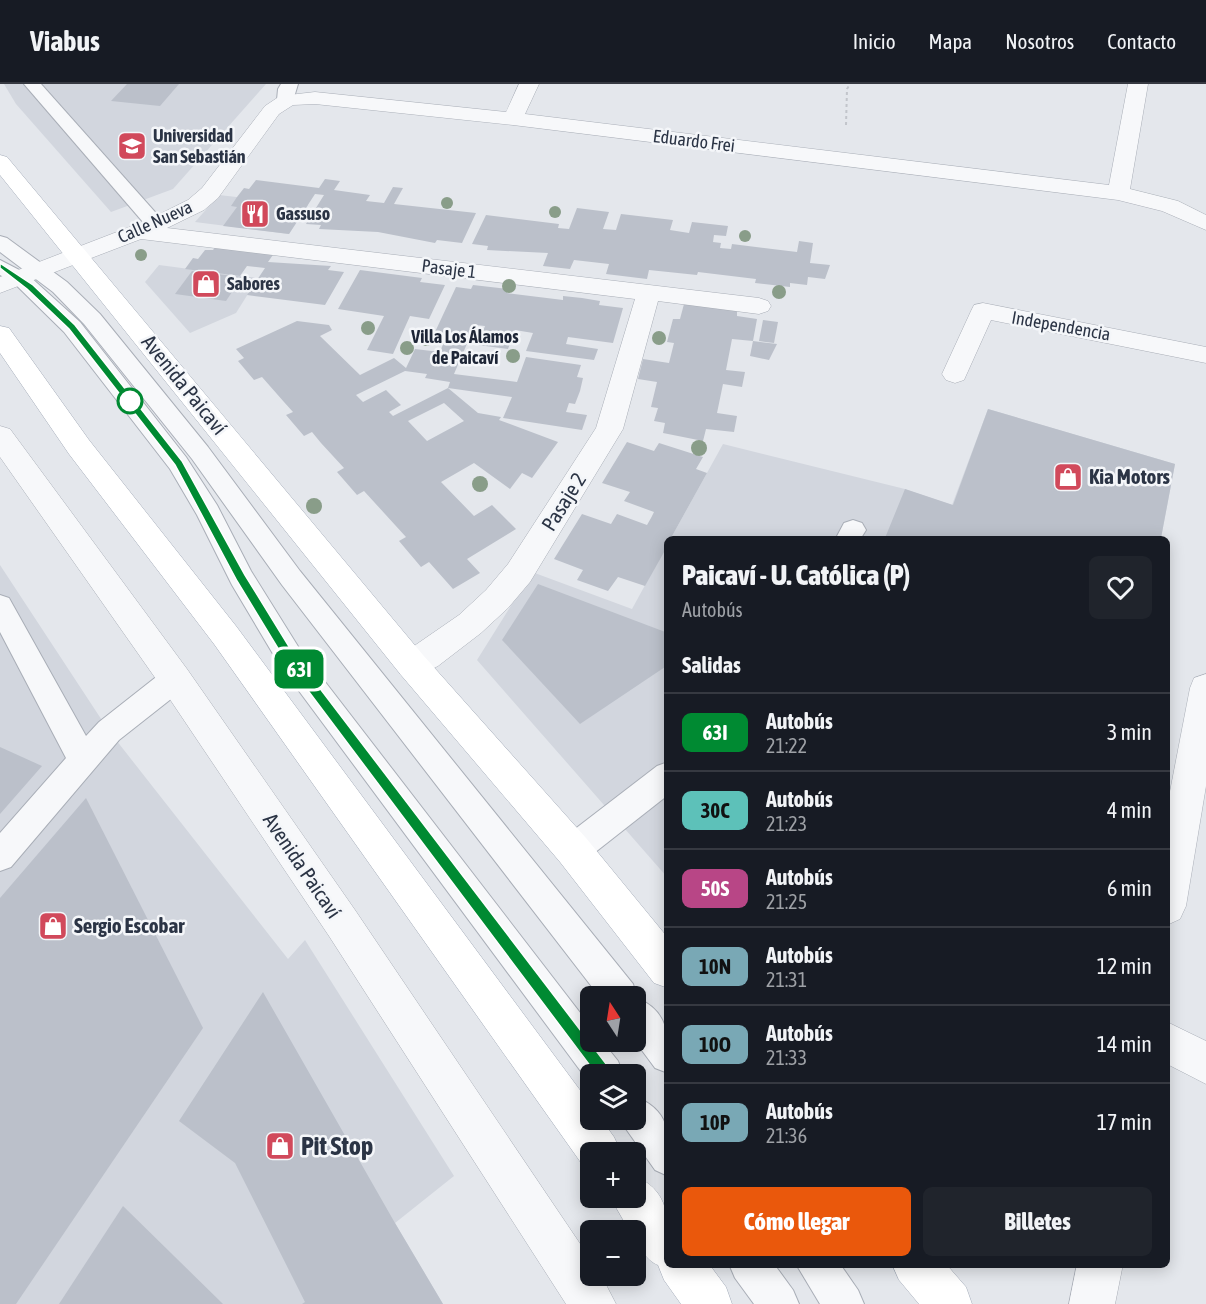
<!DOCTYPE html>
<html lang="es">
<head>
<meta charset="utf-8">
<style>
	:root { --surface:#171b24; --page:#20242c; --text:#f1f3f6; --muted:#9ea1a6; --line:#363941; --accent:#ea580c }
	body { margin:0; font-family:"Asap Condensed",sans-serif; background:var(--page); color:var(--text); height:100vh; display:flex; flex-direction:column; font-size:22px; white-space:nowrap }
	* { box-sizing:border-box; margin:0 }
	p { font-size:20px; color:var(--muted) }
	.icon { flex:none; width:33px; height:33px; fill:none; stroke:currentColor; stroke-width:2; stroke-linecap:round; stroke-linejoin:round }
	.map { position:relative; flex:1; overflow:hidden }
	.sheet { position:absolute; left:664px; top:452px; width:506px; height:732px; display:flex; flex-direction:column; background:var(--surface); border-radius:9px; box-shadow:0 3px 15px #0003 }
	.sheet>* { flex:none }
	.badge { padding:0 12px; border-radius:9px; font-size:21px; line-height:39px }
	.needle { width:39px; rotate:348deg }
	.tools { position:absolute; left:580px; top:902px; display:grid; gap:12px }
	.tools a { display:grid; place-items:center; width:66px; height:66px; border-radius:9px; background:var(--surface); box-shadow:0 3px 15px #0003; font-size:30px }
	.map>.badge { position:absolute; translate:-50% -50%; box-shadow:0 0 0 3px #fff }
	h2 { padding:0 18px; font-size:22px; line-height:54px }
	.round { display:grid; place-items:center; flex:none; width:63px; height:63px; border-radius:9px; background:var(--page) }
	.summary { display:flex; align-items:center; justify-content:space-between; height:102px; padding:0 18px }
	h1 { font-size:28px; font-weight:800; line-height:45px }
	.cta { display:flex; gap:12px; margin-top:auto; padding:12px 18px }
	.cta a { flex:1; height:69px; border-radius:9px; background:var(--accent); color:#fff; font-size:24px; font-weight:800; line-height:69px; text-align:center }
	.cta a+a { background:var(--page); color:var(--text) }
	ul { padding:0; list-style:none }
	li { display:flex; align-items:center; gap:18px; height:78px; padding:0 18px; border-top:2px solid var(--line) }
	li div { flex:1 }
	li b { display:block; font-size:22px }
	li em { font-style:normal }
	li .badge { min-width:66px; font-weight:700; text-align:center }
	header { display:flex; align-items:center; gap:36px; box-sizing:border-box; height:84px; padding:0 30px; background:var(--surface); border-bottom:2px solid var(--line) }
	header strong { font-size:28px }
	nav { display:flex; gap:33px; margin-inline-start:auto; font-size:21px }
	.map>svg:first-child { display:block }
	.built { fill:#d2d6de }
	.building { fill:#bbc0ca; fill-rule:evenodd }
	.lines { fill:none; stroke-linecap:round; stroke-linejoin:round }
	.service-casing { stroke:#a9aeb7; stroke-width:2 }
	.minor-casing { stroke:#a9aeb7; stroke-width:1 }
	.tertiary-casing { stroke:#a9aeb7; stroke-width:1 }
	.primary-casing { stroke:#a3abb8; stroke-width:1 }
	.path { stroke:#c2c5cb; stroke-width:2; stroke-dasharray:3 3; stroke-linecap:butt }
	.service { fill:#f7f8fa; fill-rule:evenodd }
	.minor { fill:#f7f8fa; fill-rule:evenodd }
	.tertiary { fill:#f7f8fa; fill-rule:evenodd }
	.primary { fill:#fff; fill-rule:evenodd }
	.tree { fill:#899d89 }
	.line { fill:#008a32; stroke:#fff; stroke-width:1.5 }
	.stop-dot { fill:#fff; stroke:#008a32; stroke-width:3 }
	.labels { text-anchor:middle; stroke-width:5; stroke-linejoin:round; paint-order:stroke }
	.far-poi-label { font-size:18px; font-weight:bold; fill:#2b3445; stroke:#f4f6f9; text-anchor:start }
	.far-street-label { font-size:18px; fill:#2b3445; stroke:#f4f6f9 }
	.far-neighbourhood-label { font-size:18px; font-weight:bold; fill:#1d2536; stroke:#f4f6f9 }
	.street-label { font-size:21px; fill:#2b3445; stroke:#f4f6f9 }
	.poi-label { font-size:21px; font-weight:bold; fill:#2b3445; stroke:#f4f6f9; text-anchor:start }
	.near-poi-label { font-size:26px; font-weight:bold; fill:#2b3445; stroke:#f4f6f9; text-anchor:start }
</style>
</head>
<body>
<header>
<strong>Viabus</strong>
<nav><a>Inicio</a><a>Mapa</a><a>Nosotros</a><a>Contacto</a></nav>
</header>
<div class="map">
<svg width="1206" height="1220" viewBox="0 0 1206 1220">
	<rect width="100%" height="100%" fill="#e4e7ec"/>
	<g class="built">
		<polygon points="4,0 266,0 173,105 111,128 16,20"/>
		<polygon points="219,111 308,121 289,150 195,138"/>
		<polygon points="159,181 258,194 236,229 190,249 145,198"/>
		<polygon points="988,325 1175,380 1161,454 671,454 723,360 905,405 952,421"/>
		<polygon points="667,461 667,793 477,576 532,488 632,525"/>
		<polygon points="0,481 109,647 288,875 305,856 454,1092 395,1139 443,1220 0,1220"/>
	</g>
	<g class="building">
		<polygon points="127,0 179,0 160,22 111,17"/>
		<polygon points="325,95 340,97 334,106 370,111 366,117 384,119 393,103 403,104 394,120 476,129 462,159 437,156 435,159 378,148 319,145 321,141 306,140 324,111 315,110 289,150 223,142 237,123 231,122 237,113 244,104 249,105 256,96 319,104"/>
		<polygon points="577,124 609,128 603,145 616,146 621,130 673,136 670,146 689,149 692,138 728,142 726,152 714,151 713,158 721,159 720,164 731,165 732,160 797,168 799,157 813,159 810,179 830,181 825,195 808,193 807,201 790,199 790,203 755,199 756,195 698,188 697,191 649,186 647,195 606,190 609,180 574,176 570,185 543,182 548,169 487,166 488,162 472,160 486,131 559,140 558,144 569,145"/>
		<polygon points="217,161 275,168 268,178 331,182 328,186 344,188 325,221 247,211 265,184 247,182 240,192 185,185 193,174 198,175 205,166 213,166"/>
		<polygon points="360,186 422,194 420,198 445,201 429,235 410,232 393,270 367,266 384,232 338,225"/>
		<polygon points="192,187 242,193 226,217 175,210"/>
		<path d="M473,201L508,205L507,209L563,216V212L582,214L600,217L599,221L623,224L613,259L568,253L566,260L598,265L594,276L526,267L533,249L515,246L508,265L478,261L485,242L475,241L454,290L517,298L526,273L581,281L577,293L583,294L580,307L575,320L569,319L566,328L587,331L582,346L503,334L512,313L448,304L478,329L501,333L499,336L558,358L532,394L522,389L510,405L474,379L441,398L474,432L492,421L516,445L467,475L480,489L453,505L429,478L421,483L399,457L406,453L364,407L357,411L337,388L344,384L321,359L312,348L304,352L286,331L293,328L284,318L262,293L254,296L238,277L244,274L236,265L297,237L329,241L332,246L320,252L360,291L394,274L406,284L415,265L440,268L447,250L435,248L456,203L471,205ZM405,287L427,290L425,294L450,298L448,304L393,332L389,328L401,321L386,306L363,318L356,311ZM444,319L464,337L427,357L408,337Z"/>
		<polygon points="684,220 737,227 737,232 757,235 753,257 732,255 726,286 745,288 742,303 723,300 717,329 737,332 734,348 706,345 703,357 663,349 665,339 654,337 658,324 651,323 657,298 638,295 643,275 669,279 674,259 667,258 673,235 680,235"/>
		<polygon points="763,236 778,238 774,259 759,257"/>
		<polygon points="753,257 777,260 769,276 750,272"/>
		<polygon points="988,325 1175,380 1161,454 885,454 905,405 953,421"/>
		<polygon points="627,358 654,367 659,359 703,373 696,385 707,389 671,454 668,454 668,461 645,502 618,493 608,507 577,496 583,486 554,475 582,430 611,440 617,430 647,441 651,434 654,428 624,417 630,408 602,399"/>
		<polygon points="538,500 668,549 668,581 580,640 502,556"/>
		<polygon points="0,663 42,682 0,730"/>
		<polygon points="86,714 203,944 16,1220 0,1220 0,814"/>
		<polygon points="263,908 395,1139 443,1220 302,1220 305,1218 235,1079 179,1037"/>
		<polygon points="123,1122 223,1220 59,1220"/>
	</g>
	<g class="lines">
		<g class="service-casing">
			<g id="service">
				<polygon points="24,0 41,0 163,137 166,141 163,145 149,145"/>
				<polygon points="281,0 298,0 292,20 286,21 277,16 278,5"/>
				<path d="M0,152L7,154L67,198L100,230L208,363L300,487L633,900L637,914C672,929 668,957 668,989L655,984L635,957L636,912H599L282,501L192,375L84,240L53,208L0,168Z"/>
				<polygon points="0,176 27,190 80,238 186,373 217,421 251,487 299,564 591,943 591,957 602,957 618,977 623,990 591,990 591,1001 279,580 232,501 197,431 170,385 64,248 13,198 0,191"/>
				<polygon points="853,436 862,439 866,446 861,454 836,454 844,439"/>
				<polygon points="0,511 9,514 86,652 99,638 165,586 175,583 185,586 189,595 185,604 119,656 11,783 0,787 0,749 66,674 0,548"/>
				<polygon points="668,678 668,711 584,777 573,781 562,777 557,766 562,755 657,682"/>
				<path d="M636,1013C675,1029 668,1057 668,1092L655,1086L619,1035H636Z"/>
				<polygon points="729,1180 774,1180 793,1206 799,1220 754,1220 735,1194"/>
				<polygon points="796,1180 840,1180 858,1206 864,1220 820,1220"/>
			</g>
		</g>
		<g class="minor-casing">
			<g id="minor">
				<polygon points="519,0 539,0 525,30 1109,101 1128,0 1148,0 1130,105 1178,117 1206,131 1206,146 1162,127 1118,116 513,41 315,20 293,21 279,30 218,114 204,126 167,144 759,214 768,217 771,222 768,227 759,230 658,217 623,345 530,498 508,524 481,549 438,582 412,595 401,591 396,581 401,571 459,531 486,506 508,480 596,344 635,215 141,155 0,209 0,193 148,136 188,116 202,104 265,22 280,12 315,8 506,28"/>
				<polygon points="983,219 1206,263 1206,279 991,236 964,296 955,299 946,296 942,290 971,227 974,221"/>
				<polygon points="1206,590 1206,702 1186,822 1180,835 1167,841 1167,723 1190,604 1194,594"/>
				<polygon points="1167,938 1206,957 1206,1000 1167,980"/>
				<polygon points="1077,1180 1123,1180 1115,1220 1069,1220"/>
			</g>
		</g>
		<g class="tertiary-casing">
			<polygon id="tertiary" points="0,342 10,345 187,585 355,826 591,1176 591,1191 601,1191 616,1220 566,1220 329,852 163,605 0,373"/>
		</g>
		<g class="primary-casing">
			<g id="primary">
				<polygon points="0,71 7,73 423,571 586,754 668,854 668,904 654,899 560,778 401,591 0,91"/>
				<polygon points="0,242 9,244 89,356 236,542 591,1021 591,1035 601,1035 614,1053 621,1068 591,1068 591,1086 584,1083 214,560 69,370 0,269"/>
				<path d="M636,1093C674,1108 668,1146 668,1180H709L726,1203L732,1220H681L664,1196L658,1181C645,1176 636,1159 636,1146H629L610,1113H636Z"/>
				<polygon points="892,1180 946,1180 966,1203 972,1220 919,1220 899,1196"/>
			</g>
		</g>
		<polyline class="path" points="846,41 847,5 850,0"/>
		<use href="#service" class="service"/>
		<use href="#minor" class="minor"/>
		<use href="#tertiary" class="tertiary"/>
		<use href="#primary" class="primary"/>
	</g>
	<g class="tree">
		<circle cx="447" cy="119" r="6"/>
		<circle cx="555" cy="128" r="6"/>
		<circle cx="745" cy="152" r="6"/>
		<circle cx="141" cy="171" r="6"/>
		<circle cx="509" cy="202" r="7"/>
		<circle cx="779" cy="208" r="7"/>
		<circle cx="368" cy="244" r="7"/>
		<circle cx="659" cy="254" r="7"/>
		<circle cx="426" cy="255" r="7"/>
		<circle cx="407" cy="264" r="7"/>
		<circle cx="513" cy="272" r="7"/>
		<circle cx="699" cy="364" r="8"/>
		<circle cx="480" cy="400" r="8"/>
		<circle cx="314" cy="422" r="8"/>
	</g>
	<polygon class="line" points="0,179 33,201 75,241 182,377 245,491 293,569 610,985 612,990 610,995 605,997 600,995 285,576 237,497 175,381 69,245 27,205 0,184"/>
	<defs>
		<g id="university-square" transform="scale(1.5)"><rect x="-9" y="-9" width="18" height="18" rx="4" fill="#d1495b" stroke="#f4f6f9"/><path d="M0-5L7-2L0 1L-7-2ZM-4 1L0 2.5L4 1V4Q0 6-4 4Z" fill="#fff"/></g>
		<g id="restaurant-square" transform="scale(1.5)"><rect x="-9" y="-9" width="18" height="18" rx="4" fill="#d1495b" stroke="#f4f6f9"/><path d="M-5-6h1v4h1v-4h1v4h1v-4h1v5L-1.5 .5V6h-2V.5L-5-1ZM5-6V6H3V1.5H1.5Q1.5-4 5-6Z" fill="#fff"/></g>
		<g id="shop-square" transform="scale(1.5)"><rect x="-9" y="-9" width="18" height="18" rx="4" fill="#d1495b" stroke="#f4f6f9"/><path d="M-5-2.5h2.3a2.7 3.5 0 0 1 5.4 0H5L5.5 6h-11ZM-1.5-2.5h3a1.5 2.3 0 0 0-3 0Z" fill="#fff"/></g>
	</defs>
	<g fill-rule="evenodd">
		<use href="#university-square" x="132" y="62"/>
		<use href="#restaurant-square" x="255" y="130"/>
		<use href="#shop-square" x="206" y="200"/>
		<use href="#shop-square" x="1068" y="393"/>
		<use href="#shop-square" x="53" y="842"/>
		<use href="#shop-square" x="280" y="1062"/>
	</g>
	<circle class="stop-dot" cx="130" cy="317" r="12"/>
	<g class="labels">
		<g class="far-poi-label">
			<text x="153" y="58">Universidad<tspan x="153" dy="21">San Sebastián</tspan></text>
			<text x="276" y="136">Gassuso</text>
			<text x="227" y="206">Sabores</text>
		</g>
		<g class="far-street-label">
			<text transform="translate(694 57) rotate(7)" y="6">Eduardo Frei</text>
			<text transform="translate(155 138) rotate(-24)" y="6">Calle Nueva</text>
			<text transform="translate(449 185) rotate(7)" y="6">Pasaje 1</text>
			<text transform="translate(1061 242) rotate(10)" y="6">Independencia</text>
		</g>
		<g class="far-neighbourhood-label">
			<text x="465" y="259">Villa Los Álamos<tspan x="465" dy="21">de Paicaví</tspan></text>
		</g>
		<g class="street-label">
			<text transform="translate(184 301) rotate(51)" y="7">Avenida Paicaví</text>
			<text transform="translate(564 418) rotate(-58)" y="7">Pasaje 2</text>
			<text transform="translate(302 782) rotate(56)" y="7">Avenida Paicaví</text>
		</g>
		<g class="poi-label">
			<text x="1089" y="400">Kia Motors</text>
			<text x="74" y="849">Sergio Escobar</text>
		</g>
		<g class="near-poi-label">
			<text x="301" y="1071">Pit Stop</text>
		</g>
	</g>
</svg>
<div class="tools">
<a><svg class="needle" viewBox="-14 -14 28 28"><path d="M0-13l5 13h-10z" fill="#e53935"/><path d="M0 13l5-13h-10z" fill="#9ea1a6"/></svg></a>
<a><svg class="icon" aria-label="layers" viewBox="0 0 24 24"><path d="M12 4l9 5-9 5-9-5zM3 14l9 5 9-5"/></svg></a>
<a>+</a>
<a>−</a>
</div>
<b class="badge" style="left:299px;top:585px;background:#008a32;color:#fff">63I</b>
<section class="sheet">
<div class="summary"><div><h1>Paicaví - U. Católica (P)</h1><p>Autobús</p></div><a class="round"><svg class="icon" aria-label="heart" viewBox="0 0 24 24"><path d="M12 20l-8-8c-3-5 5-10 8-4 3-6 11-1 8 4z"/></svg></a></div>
<h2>Salidas</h2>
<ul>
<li><span class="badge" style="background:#008a32;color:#fff">63I</span><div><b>Autobús</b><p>21:22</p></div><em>3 min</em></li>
<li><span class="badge" style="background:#5dc1b9;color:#111">30C</span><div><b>Autobús</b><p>21:23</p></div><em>4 min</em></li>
<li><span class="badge" style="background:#b84686;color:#fff">50S</span><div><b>Autobús</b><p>21:25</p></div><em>6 min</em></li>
<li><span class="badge" style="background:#79a8b5;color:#111">10N</span><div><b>Autobús</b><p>21:31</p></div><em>12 min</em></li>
<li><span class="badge" style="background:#79a8b5;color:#111">10O</span><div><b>Autobús</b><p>21:33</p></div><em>14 min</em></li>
<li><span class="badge" style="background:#79a8b5;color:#111">10P</span><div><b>Autobús</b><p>21:36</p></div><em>17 min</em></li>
</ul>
<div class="cta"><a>Cómo llegar</a><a>Billetes</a></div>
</section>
</div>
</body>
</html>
